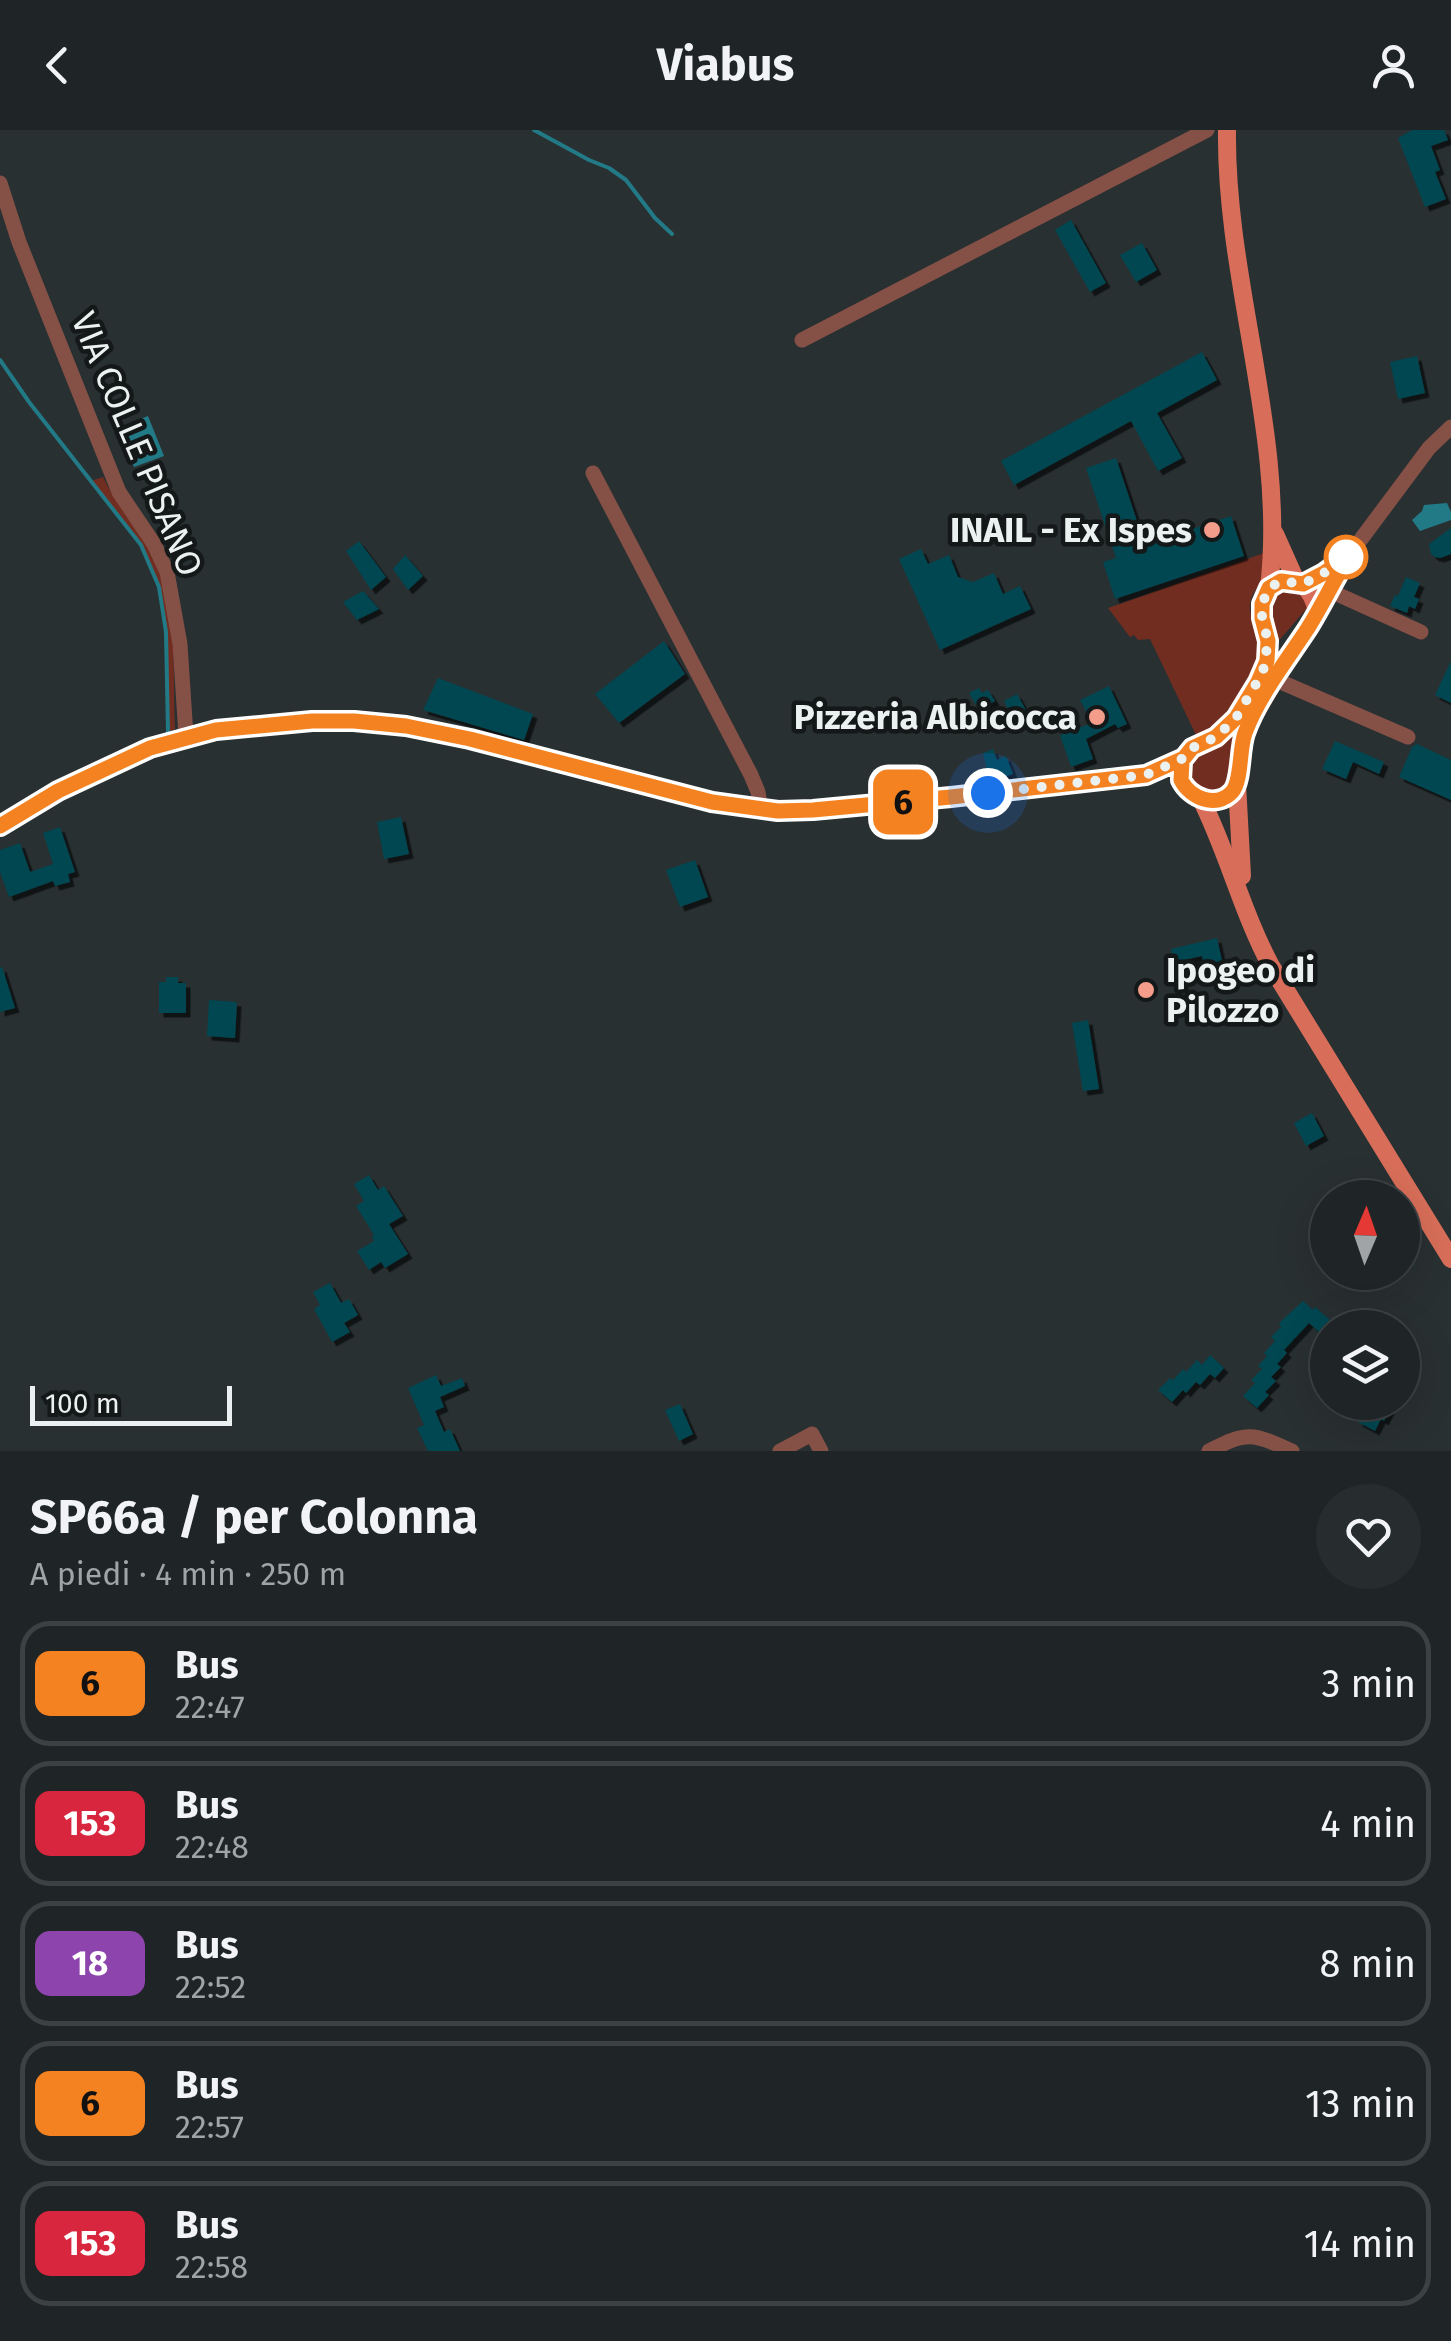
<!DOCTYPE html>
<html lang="it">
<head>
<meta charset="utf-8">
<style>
	:root { --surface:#1f2426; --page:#272c2e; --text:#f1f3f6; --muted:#a1a4a7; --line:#3c4143 }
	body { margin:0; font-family:"Fira Sans",sans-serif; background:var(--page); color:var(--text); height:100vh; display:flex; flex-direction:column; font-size:38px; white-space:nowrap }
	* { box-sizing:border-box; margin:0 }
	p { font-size:32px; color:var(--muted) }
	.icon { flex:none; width:55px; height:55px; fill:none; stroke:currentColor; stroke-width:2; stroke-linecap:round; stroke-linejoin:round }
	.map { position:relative; height:1321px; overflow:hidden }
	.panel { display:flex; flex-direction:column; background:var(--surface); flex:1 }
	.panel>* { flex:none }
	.badge { padding:0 20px; border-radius:15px; font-size:35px; line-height:65px }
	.needle { width:65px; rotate:2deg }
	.tools { position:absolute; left:1310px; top:1050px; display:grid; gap:20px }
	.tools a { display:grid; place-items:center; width:110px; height:110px; border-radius:50%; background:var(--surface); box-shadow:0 10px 40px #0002,0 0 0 2px var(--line); font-size:50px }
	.scale { position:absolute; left:30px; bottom:25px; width:202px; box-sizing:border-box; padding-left:10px; border:5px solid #ebf0f1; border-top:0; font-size:28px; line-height:35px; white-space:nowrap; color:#ebf0f1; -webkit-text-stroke:8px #141818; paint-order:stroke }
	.you { position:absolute; width:50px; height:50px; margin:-25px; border:8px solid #fff; border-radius:50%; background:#1a73e8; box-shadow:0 0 0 15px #1a73e833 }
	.map>.badge { position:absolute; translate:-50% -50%; box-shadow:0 0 0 5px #fff }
	.round { display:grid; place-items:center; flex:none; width:105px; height:105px; border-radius:52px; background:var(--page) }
	.head { display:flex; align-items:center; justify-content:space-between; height:170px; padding:0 30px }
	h1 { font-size:48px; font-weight:700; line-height:75px }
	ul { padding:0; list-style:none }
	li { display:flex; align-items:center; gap:30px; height:125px; margin:0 20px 15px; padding:0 10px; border:5px solid var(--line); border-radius:30px }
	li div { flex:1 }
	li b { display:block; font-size:38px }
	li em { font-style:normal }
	li .badge { min-width:110px; font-weight:700; text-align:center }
	header { display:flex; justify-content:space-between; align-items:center; height:130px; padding:0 30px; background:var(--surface); font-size:45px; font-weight:700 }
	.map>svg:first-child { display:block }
	.green { fill:#712d20 }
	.water { fill:#227a87 }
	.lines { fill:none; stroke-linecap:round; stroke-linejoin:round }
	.stream { stroke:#227a87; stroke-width:4 }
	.building { fill:#044751; filter:url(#shadow) }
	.minor { stroke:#855146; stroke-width:15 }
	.major { stroke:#d86e59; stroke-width:18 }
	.line-casing { stroke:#fff; stroke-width:22 }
	.line { stroke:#f58220; stroke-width:15 }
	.walk { stroke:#ebf0f1; stroke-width:10; stroke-dasharray:0 18 }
	.poi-dot { fill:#f49d8b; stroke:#141818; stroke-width:4 }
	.stop-dot { fill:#fff; stroke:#f58220; stroke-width:5 }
	.labels { text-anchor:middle; stroke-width:9; stroke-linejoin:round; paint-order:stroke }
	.street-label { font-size:35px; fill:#ebf0f1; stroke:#141818 }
	.poi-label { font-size:35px; font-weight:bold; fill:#ebf0f1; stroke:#141818; text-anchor:end }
</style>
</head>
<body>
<header><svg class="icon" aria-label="back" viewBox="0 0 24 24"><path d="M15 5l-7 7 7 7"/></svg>Viabus<svg class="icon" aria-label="person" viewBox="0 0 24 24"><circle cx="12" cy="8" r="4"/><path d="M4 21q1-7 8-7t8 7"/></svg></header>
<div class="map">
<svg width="1451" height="1321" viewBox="0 0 1451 1321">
	<defs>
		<filter id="shadow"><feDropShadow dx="4.5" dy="4.5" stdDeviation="0" flood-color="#0009"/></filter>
	</defs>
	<rect width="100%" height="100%" fill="#293032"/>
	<g class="green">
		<path d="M103,347C119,381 148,406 160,442C177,491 173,547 175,599L168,602C167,540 175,466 139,412C125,391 106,372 91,351Z"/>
		<path d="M1267,422C1266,430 1266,439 1264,446C1260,456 1252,462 1250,473C1248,490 1261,494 1262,508C1263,528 1233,586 1218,598C1213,602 1203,604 1197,607L1150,509L1138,510L1134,505L1130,507L1108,478Z"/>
		<path d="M1278,458H1299L1308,477L1275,515C1272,495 1266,476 1278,458Z"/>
		<path d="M1234,603C1231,631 1233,687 1189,653C1190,619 1208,619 1234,603Z"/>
	</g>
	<g class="water">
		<polygon points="148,286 164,326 134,337 119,297"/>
		<polygon points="1447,373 1451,382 1451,390 1420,401 1412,390 1422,381 1424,375"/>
	</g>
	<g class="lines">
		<g class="stream">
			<polyline points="534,0 589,30 609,38 626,50 655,88 672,104"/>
			<polyline points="0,230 29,272 141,415 159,457 166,502 168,602"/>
		</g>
	</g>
	<g class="building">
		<polygon points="1412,0 1444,0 1448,10 1431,16 1440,40 1435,42 1446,69 1425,77 1398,8"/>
		<polygon points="1071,90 1106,153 1090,162 1055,100"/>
		<polygon points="1142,113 1157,140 1136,152 1120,125"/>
		<polygon points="1202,222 1217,250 1157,283 1182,328 1158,341 1131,291 1014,355 1001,331"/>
		<polygon points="1417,226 1425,263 1398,269 1390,232"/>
		<polygon points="1116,328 1145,415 1231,386 1244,426 1115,469 1103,432 1116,428 1086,338"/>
		<polygon points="1451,398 1451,424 1440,428 1435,427 1431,424 1429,414"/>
		<polygon points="359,411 386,447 371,460 346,421"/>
		<polygon points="921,419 928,434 949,425 958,447 973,452 994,443 1003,464 1020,456 1031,479 940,520 899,429"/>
		<polygon points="405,425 423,446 408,460 393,439"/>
		<polygon points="1406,447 1420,453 1414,467 1419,469 1415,479 1409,476 1407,483 1390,476 1395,465 1398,466"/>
		<polygon points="363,461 379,479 357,490 343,472"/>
		<polygon points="664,511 685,544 619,593 595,564"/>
		<polygon points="1451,531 1451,573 1435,565"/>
		<polygon points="438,548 533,584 524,610 423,580"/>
		<polygon points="1109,556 1127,594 1118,598 1115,594 1086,609 1093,629 1071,637 1060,605 1092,593 1080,570"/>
		<polygon points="979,558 982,563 988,560 995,571 979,580 969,563"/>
		<polygon points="1017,564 1028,584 1014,590 1004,571"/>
		<polygon points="1335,611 1384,632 1379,644 1353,632 1346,649 1322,639"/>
		<polygon points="1417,614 1451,630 1451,670 1399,647 1412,617"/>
		<polygon points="993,619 997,630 1006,626 1013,644 990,652 983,623"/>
		<polygon points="401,687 409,724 384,729 377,692"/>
		<polygon points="60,697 75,742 68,744 70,752 55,756 53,751 9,767 0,742 0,720 20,713 30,742 53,734 43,703"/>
		<polygon points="695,730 708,767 680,777 666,740"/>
		<polygon points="1217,808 1222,831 1204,835 1202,826 1174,832 1171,819"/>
		<polygon points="2,837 15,878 0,882 0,838"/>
		<polygon points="166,847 178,847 178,853 186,853 186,883 159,883 159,852 166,852"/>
		<polygon points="209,870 237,872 235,908 207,906"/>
		<polygon points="1088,890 1099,959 1083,961 1072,893"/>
		<polygon points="1312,983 1324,1006 1306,1016 1294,993"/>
		<polygon points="369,1045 378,1060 384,1056 403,1086 389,1094 408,1124 385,1138 381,1132 369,1140 357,1121 374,1111 372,1107 374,1105 356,1076 364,1071 354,1054"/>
		<polygon points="330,1153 341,1173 349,1169 358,1185 344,1193 350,1202 332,1212 314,1179 320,1175 313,1162"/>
		<polygon points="1303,1171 1313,1180 1315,1177 1330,1190 1319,1202 1309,1193 1284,1220 1287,1223 1277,1234 1281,1237 1271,1247 1276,1251 1265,1262 1269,1265 1257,1278 1243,1266 1255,1253 1251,1250 1262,1239 1258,1236 1267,1226 1264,1223 1275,1211 1271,1207 1281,1197 1279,1193"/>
		<polygon points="1210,1225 1224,1238 1215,1248 1210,1244 1200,1255 1196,1252 1186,1263 1183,1260 1172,1272 1158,1260 1170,1248 1173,1250 1183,1239 1186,1242 1197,1230 1202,1235"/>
		<polygon points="436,1245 441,1256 462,1248 465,1256 440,1267 444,1277 435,1281 444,1302 450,1299 460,1321 428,1321 417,1298 424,1295 408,1258"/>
		<polygon points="1374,1272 1394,1272 1384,1291 1381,1289 1375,1301 1358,1292 1365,1279 1369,1282"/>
		<polygon points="680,1274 693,1304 679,1311 665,1280"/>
	</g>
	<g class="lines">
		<g class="minor">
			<polyline points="0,53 19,112 119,362 154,414 167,442 180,514 186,606"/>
			<polyline points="802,210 1207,0"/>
			<polyline points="593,343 751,645 758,662 761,680"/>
			<polyline points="1303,454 1324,443 1343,430"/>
			<polyline points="1328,460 1421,502"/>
			<polyline points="1317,481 1350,424 1429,318 1451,297"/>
			<polyline points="1274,549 1408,607"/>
			<path d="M0,695C58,661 119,624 185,606C251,588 336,586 404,595C467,603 528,624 589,640C663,660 735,683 813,680L1061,656L1146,645L1184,628"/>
			<polyline points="780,1321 812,1304 821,1321"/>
			<path d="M1209,1321C1248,1301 1252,1303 1292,1321"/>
		</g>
		<g class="major">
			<path d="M1227,0C1225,153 1287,306 1269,458"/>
			<polyline points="1275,404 1296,451"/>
			<path d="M1291,450C1307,454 1313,465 1317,481C1307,500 1294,515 1283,533C1278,541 1274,551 1269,560C1260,576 1249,590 1244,608C1239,622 1241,650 1233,660C1218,679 1182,670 1180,645C1178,616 1210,614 1226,599C1239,588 1248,570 1257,555C1264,541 1270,527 1268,511C1267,489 1254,472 1274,454Z"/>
			<polyline points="1237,654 1242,746"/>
			<path d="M1201,669C1228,723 1242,782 1271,836L1451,1129"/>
		</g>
	</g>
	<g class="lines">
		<g class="line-casing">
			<path id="line" d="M0,696L58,661L150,618L216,600L312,591H354L406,596L470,609L712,672L778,681L813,680L951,667L1146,645L1184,628L1192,618L1216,607L1236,588L1258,552L1267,531L1268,511L1262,488V474L1269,458L1281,451L1303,454L1324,443L1350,424C1335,448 1323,474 1308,498C1287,530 1258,567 1245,603C1239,619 1242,651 1232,662C1216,679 1190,668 1181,650L1182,632"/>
		</g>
		<use href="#line" class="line"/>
		<polyline class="walk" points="988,663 1146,645 1184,628 1192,618 1216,607 1236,588 1263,542 1268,511 1262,488 1262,474 1269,458 1281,451 1303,454 1324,443 1350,424 1346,427"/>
	</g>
	<g class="poi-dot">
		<circle cx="1212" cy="400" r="10"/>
		<circle cx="1097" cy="587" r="10"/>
		<circle cx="1146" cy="860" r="10"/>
	</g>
	<circle class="stop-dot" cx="1346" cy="427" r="20"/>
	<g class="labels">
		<g class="street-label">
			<text transform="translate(137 314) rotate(67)" y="12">VIA COLLE PISANO</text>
		</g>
		<g class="poi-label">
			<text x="1192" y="412">INAIL - Ex Ispes</text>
			<text x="1077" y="599">Pizzeria Albicocca</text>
			<text x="1166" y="852" text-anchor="start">Ipogeo di<tspan x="1166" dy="40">Pilozzo</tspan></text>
		</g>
	</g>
</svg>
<div class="tools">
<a><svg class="needle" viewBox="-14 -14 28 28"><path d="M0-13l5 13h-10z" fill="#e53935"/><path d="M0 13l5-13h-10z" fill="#a1a4a7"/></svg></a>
<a><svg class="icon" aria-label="layers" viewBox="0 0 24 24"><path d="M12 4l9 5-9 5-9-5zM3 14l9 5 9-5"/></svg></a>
</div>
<div class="scale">100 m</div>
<div class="you" style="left:988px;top:663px"></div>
<b class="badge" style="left:903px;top:672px;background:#f58220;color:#111">6</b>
</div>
<section class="panel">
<div class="head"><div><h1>SP66a / per Colonna</h1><p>A piedi · 4 min · 250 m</p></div><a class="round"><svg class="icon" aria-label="heart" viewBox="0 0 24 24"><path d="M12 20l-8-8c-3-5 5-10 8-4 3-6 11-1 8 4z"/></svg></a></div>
<ul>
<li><span class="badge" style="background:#f58220;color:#111">6</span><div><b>Bus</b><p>22:47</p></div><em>3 min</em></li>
<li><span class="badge" style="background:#d7263d;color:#fff">153</span><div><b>Bus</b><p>22:48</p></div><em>4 min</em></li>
<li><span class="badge" style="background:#8e44ad;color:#fff">18</span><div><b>Bus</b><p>22:52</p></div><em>8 min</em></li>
<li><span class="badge" style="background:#f58220;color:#111">6</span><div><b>Bus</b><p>22:57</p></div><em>13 min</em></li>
<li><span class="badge" style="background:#d7263d;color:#fff">153</span><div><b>Bus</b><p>22:58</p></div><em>14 min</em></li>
</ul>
</section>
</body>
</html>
